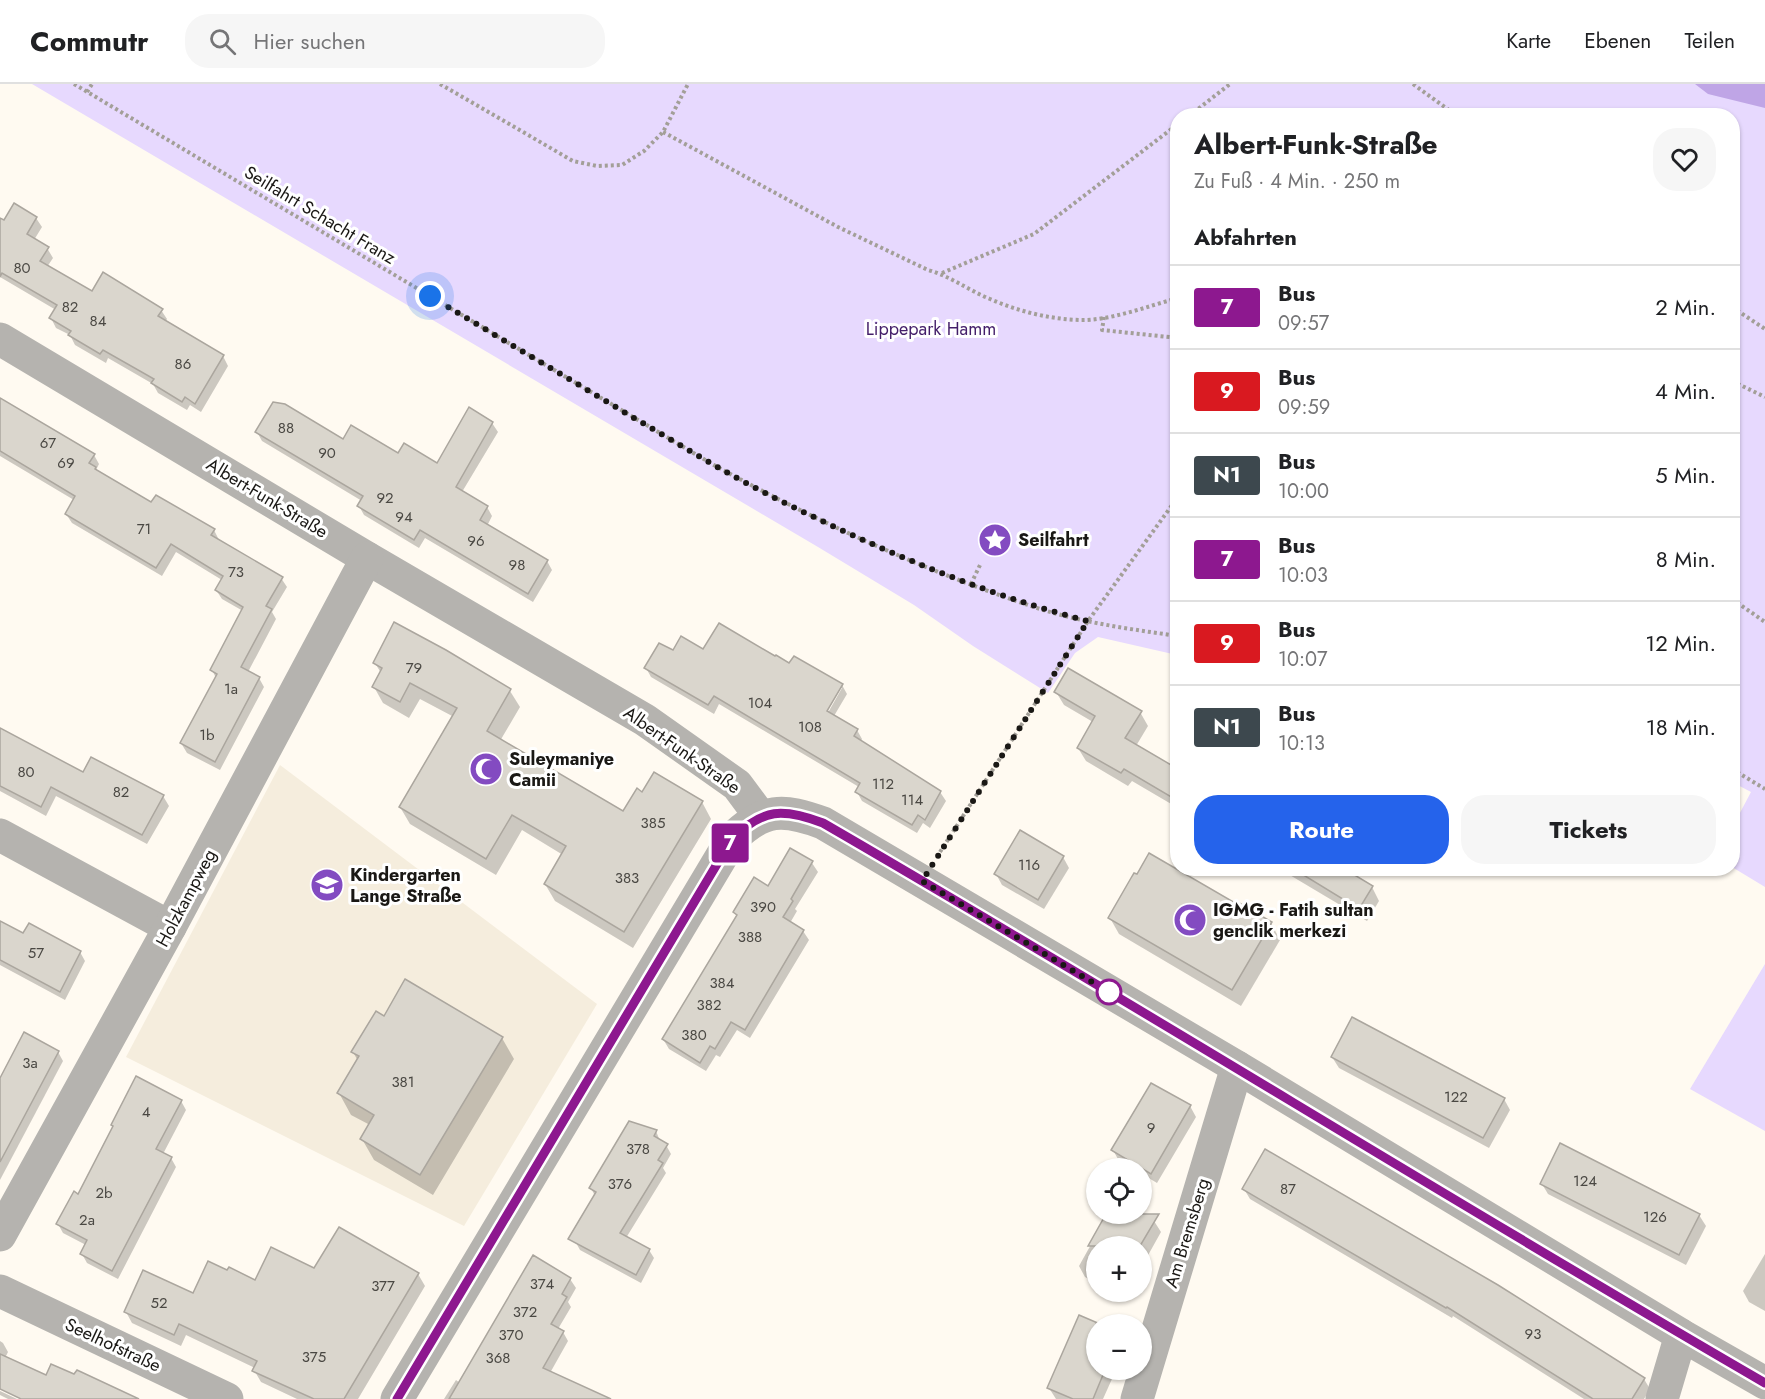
<!DOCTYPE html>
<html lang="de">
<head>
<meta charset="utf-8">
<style>
	:root { --surface:#fff; --page:#f6f6f6; --text:#202124; --muted:#757577; --line:#e0e0e0; --accent:#2563eb }
	body { margin:0; font-family:Jost,sans-serif; background:var(--page); color:var(--text); height:100vh; display:flex; flex-direction:column; font-size:22px; white-space:nowrap }
	* { box-sizing:border-box; margin:0 }
	p { font-size:20px; color:var(--muted) }
	.icon { flex:none; width:33px; height:33px; fill:none; stroke:currentColor; stroke-width:2; stroke-linecap:round; stroke-linejoin:round }
	.map { position:relative; flex:1; overflow:hidden }
	.side { position:absolute; left:1170px; top:24px; width:570px; height:768px; display:flex; flex-direction:column; background:var(--surface); border-radius:24px; box-shadow:0 2px 4px #0004 }
	.side>* { flex:none }
	.badge { padding:0 12px; border-radius:4px; font-size:21px; line-height:39px }
	.fabs { position:absolute; left:1086px; top:1074px; display:grid; gap:12px }
	.fabs a { display:grid; place-items:center; width:66px; height:66px; border-radius:50%; background:var(--surface); box-shadow:0 2px 4px #0004; font-size:30px }
	.you { position:absolute; width:30px; height:30px; margin:-15px; border:4px solid #fff; border-radius:50%; background:#1a73e8; box-shadow:0 0 0 9px #1a73e833 }
	.map>.badge { position:absolute; translate:-50% -50%; box-shadow:0 0 0 3px #fff }
	h2 { padding:0 24px; font-size:22px; line-height:54px }
	.round { display:grid; place-items:center; flex:none; width:63px; height:63px; border-radius:24px; background:var(--page) }
	.overview { display:flex; align-items:center; justify-content:space-between; height:102px; padding:0 24px }
	h1 { font-size:28px; font-weight:700; line-height:45px }
	.button { display:flex; gap:12px; margin-top:auto; padding:12px 24px }
	.button a { flex:1; height:69px; border-radius:24px; background:var(--accent); color:#fff; font-size:24px; font-weight:700; line-height:69px; text-align:center }
	.button a+a { background:var(--page); color:var(--text) }
	ul { padding:0; list-style:none }
	li { display:flex; align-items:center; gap:18px; height:84px; padding:0 24px; border-top:2px solid var(--line) }
	li div { flex:1 }
	li b { display:block; font-size:22px }
	li em { font-style:normal }
	li .badge { min-width:66px; font-weight:700; text-align:center }
	header { display:flex; align-items:center; gap:36px; box-sizing:border-box; height:84px; padding:0 30px; background:var(--surface); border-bottom:2px solid var(--line) }
	header strong { font-size:28px }
	nav { display:flex; gap:33px; margin-inline-start:auto; font-size:21px }
	.search { width:420px; height:54px; background:var(--page); display:flex; align-items:center; gap:15px; box-sizing:border-box; padding:0 21px; border-radius:24px; color:var(--muted); font-size:22px }
	.map>svg:first-child { display:block }
	.built { fill:#f5eddd }
	.green { fill:#e7d9fe }
	.water { fill:#bfa5e6 }
	.shadow { fill:#0003; fill-rule:evenodd }
	.building { fill:#dad6cd; stroke:#aba69e; stroke-width:1.5 }
	.lines { fill:none; stroke-linecap:round; stroke-linejoin:round }
	.path { stroke:#a39f98; stroke-width:4; stroke-dasharray:3 3; stroke-linecap:butt }
	.street { stroke:#b5b3af; stroke-width:33 }
	.line-casing { stroke:#fff; stroke-width:14 }
	.line { stroke:#8d188f; stroke-width:9 }
	.walk { stroke:#1a1815; stroke-width:6; stroke-dasharray:0 10.8 }
	.stop-dot { fill:#fff; stroke:#8d188f; stroke-width:3 }
	.labels { text-anchor:middle; stroke-width:6; stroke-linejoin:round; paint-order:stroke }
	.number-label { font-size:15px; fill:#4a4843 }
	.street-label { font-size:18px; fill:#1a1815; stroke:#fff }
	.park-label { font-size:18px; fill:#431e69; stroke:#fff }
	.poi-label { font-size:18px; font-weight:bold; fill:#1a1815; stroke:#fff; text-anchor:start }
</style>
</head>
<body>
<header>
<strong>Commutr</strong>
<div class="search"><svg class="icon" aria-label="search" viewBox="0 0 24 24"><circle cx="10" cy="10" r="6"/><path d="M15 15l6 6"/></svg>Hier suchen</div>
<nav><a>Karte</a><a>Ebenen</a><a>Teilen</a></nav>
</header>
<div class="map">
<svg width="1765" height="1315" viewBox="0 0 1765 1315">
	<rect width="100%" height="100%" fill="#fffaf1"/>
	<polygon class="built" points="280,681 597,920 464,1142 126,973"/>
	<g class="green">
		<polygon points="32,0 1765,0 1765,803 1732,783 1733,742 1751,708 1732,698 1732,32 1178,32 1177,571 1098,553 1075,569 1048,609 973,562 914,521 818,463"/>
		<polygon points="1765,880 1765,1047 1690,1005"/>
	</g>
	<polygon class="water" points="1695,0 1765,0 1765,24 1708,10"/>
	<g class="shadow">
		<polygon points="36,134 42,143 34,156 47,164 53,174 47,183 93,209 161,226 167,235 165,238 223,272 228,282 201,328 190,321 187,326 158,309 153,300 108,274 106,279 75,261 70,251 56,244 51,234 56,226 0,193 0,146"/>
		<polygon points="0,315 94,371 99,380 96,386 152,420 214,446 219,456 281,494 287,503 272,528 276,535 248,588 259,594 264,603 220,686 187,669 181,659 216,594 212,586 243,527 222,515 216,506 222,496 176,468 162,492 72,439 66,430 74,416 0,372"/>
		<polygon points="492,339 498,348 462,408 487,423 492,432 487,442 547,477 552,486 533,518 425,454 419,464 364,431 359,422 362,417 262,357 257,348 343,357 437,381"/>
		<path d="M674,568H704L789,581L842,601L847,610L834,632L857,646L862,655L860,658L940,708L946,717L930,744L923,739L917,749L862,717L857,708L859,703L719,620L714,630L651,593L646,584ZM839,604H842L825,634L822,632Z"/>
		<polygon points="375,579 510,607 520,623 500,657 623,729 643,710 702,718 711,735 633,864 555,817 545,800 563,771 522,746 496,791 410,740 400,723 454,633 420,615 409,634 383,619 374,603 381,589"/>
		<polygon points="1056,608 1140,628 1148,642 1136,662 1178,687 1178,724 1132,697 1128,702 1086,677 1078,664 1093,638 1064,621"/>
		<polygon points="0,646 83,690 163,712 169,722 147,760 56,712 46,732 0,707"/>
		<polygon points="790,766 812,779 818,788 795,825 797,827 790,839 803,847 809,856 750,954 737,946 720,973 716,971 706,987 669,965 663,955 738,834 735,829 768,804"/>
		<polygon points="1063,773 1069,784 1044,825 1002,801 996,790"/>
		<polygon points="1278,784 1340,784 1372,803 1379,817 1367,837"/>
		<polygon points="1110,834 1271,839 1280,856 1241,922 1119,850"/>
		<polygon points="0,839 24,851 80,868 85,877 65,916 0,881"/>
		<polygon points="502,954 514,975 433,1111 374,1076 362,1055 370,1041 351,1031 339,1009 358,977 353,968"/>
		<polygon points="58,968 63,977 0,1096 0,996"/>
		<polygon points="1332,973 1504,1015 1510,1026 1489,1064 1339,984"/>
		<polygon points="181,1017 186,1026 163,1070 171,1074 176,1083 118,1195 87,1179 82,1170 86,1161 63,1149 58,1140 79,1112 114,1044 112,1041"/>
		<polygon points="1190,1022 1196,1033 1157,1099 1142,1090 1142,1084 1132,1084 1119,1077 1113,1066"/>
		<polygon points="656,1047 660,1057 666,1061 671,1070 663,1084 666,1089 626,1154 649,1166 654,1174 641,1199 580,1166 575,1157 595,1112 591,1104"/>
		<polygon points="1542,1100 1699,1131 1706,1142 1686,1181 1548,1110"/>
		<polygon points="1244,1105 1644,1295 1650,1305 1644,1315 1584,1315 1453,1232 1452,1234 1250,1115"/>
		<polygon points="1108,1130 1141,1130 1154,1137 1161,1148 1142,1182 1142,1162 1096,1162 1096,1199 1085,1193 1079,1182"/>
		<polygon points="339,1145 418,1190 425,1202 358,1315 297,1315 261,1298 254,1286 255,1284 186,1251 181,1262 132,1239 126,1228 193,1211 315,1186"/>
		<polygon points="1765,1170 1765,1227 1749,1218 1743,1207"/>
		<polygon points="570,1195 576,1204 568,1218 571,1223 558,1245 563,1248 568,1257 550,1289 590,1315 444,1315 456,1296 460,1299"/>
		<polygon points="1111,1208 1127,1208 1123,1214"/>
		<polygon points="1080,1233 1096,1241 1096,1286 1116,1286 1103,1315 1056,1315 1049,1304"/>
		<polygon points="0,1257 3,1259 8,1268 5,1274 46,1293 112,1315 25,1315 0,1304"/>
		<polygon points="0,1307 17,1315 8,1315 0,1311"/>
	</g>
	<g class="building">
		<polygon points="14,119 37,133 27,150 49,163 40,177 92,207 103,188 163,225 158,232 224,271 195,320 185,313 182,318 151,299 154,295 103,266 100,270 68,251 71,247 49,234 57,221 2,189 0,193 0,134 4,136"/>
		<polygon points="0,314 95,370 89,379 96,383 95,385 151,418 156,411 215,445 211,451 283,493 266,522 272,525 241,583 260,593 215,678 180,659 217,590 210,586 243,523 215,506 223,492 171,460 156,484 65,430 75,412 0,367"/>
		<polygon points="273,318 285,320 343,355 351,341 398,369 404,359 437,379 469,323 493,338 456,403 488,422 480,436 548,476 528,510 420,446 414,456 357,422 363,412 255,348"/>
		<polygon points="394,538 446,566 511,605 487,647 623,727 637,704 642,708 654,688 703,717 624,848 544,800 566,762 512,731 486,775 399,723 457,624 410,599 400,618 372,603 382,584 373,579"/>
		<polygon points="719,539 775,572 776,571 789,579 794,572 843,600 827,627 858,645 854,652 941,707 925,736 918,731 912,741 855,708 860,699 714,612 708,621 644,584 659,559 673,566 681,552 703,565"/>
		<polygon points="1068,584 1142,627 1125,654 1178,685 1178,717 1124,685 1121,689 1077,664 1095,632 1054,608"/>
		<polygon points="0,644 83,688 91,673 164,711 142,751 51,703 41,723 0,702"/>
		<polygon points="1020,746 1064,772 1038,816 994,790"/>
		<polygon points="790,764 813,777 791,815 793,817 783,833 804,846 745,946 731,938 715,965 710,962 700,979 662,955 737,831 733,828 754,793 768,802"/>
		<polygon points="1149,769 1235,819 1236,817 1272,838 1232,906 1108,834 1131,794 1134,789 1137,790"/>
		<polygon points="1292,784 1343,784 1373,802 1359,825"/>
		<polygon points="0,837 23,849 29,839 81,867 60,908 0,876"/>
		<polygon points="405,895 503,953 420,1091 360,1055 374,1031 337,1009 359,972 351,968 376,927 384,932"/>
		<polygon points="1352,933 1505,1014 1483,1054 1331,973"/>
		<polygon points="24,948 59,967 0,1078 0,994"/>
		<polygon points="136,992 182,1016 156,1065 172,1073 112,1187 80,1170 87,1156 56,1140 74,1107 78,1110 113,1042 111,1041"/>
		<polygon points="1151,999 1191,1021 1151,1090 1111,1066"/>
		<polygon points="629,1037 657,1046 654,1052 668,1060 658,1076 663,1079 620,1149 650,1165 636,1191 568,1155 596,1108 589,1104"/>
		<polygon points="1560,1059 1700,1130 1679,1171 1540,1100"/>
		<polygon points="1265,1065 1498,1201 1645,1294 1632,1315 1593,1315 1447,1223 1446,1224 1242,1105"/>
		<polygon points="1106,1130 1159,1130 1140,1162 1088,1162"/>
		<polygon points="339,1143 419,1189 344,1315 314,1315 252,1287 257,1277 179,1240 174,1251 124,1228 143,1186 193,1209 208,1177 227,1186 229,1183 255,1196 271,1163 314,1184"/>
		<polygon points="533,1171 571,1194 562,1210 567,1213 551,1240 564,1247 543,1284 611,1315 449,1315"/>
		<polygon points="1079,1231 1100,1240 1096,1240 1096,1286 1105,1286 1093,1315 1073,1315 1047,1304"/>
		<polygon points="0,1270 46,1291 51,1280 74,1290 77,1286 139,1315 21,1315 0,1305"/>
	</g>
	<g class="lines">
		<g class="path">
			<path d="M74,0L712,380C814,436 920,485 1031,522C1078,538 1129,545 1178,552"/>
			<polyline points="440,0 573,77 597,82 622,81 644,67 663,48 688,0"/>
			<polyline points="1413,0 1457,32"/>
			<polyline points="87,8 92,0"/>
			<polyline points="1189,32 1230,0"/>
			<path d="M663,48L838,143L928,186C950,192 968,206 990,215C1018,227 1048,235 1079,236C1110,237 1148,222 1178,214"/>
			<polyline points="942,189 1034,150 1178,40"/>
			<polyline points="1732,223 1765,245"/>
			<polyline points="1104,233 1102,246 1178,254"/>
			<polyline points="1732,297 1765,313"/>
			<polyline points="971,500 980,481"/>
			<polyline points="1732,515 1765,538"/>
			<polyline points="1732,685 1765,705"/>
			<polyline points="940,768 1088,537 1178,413"/>
		</g>
		<g class="street">
			<polyline points="0,255 367,474 645,636 737,701 760,732"/>
			<polyline points="0,751 170,843"/>
			<polyline points="0,1151 170,843 367,474"/>
			<polyline points="0,1207 227,1315"/>
			<path d="M397,1315L732,755C763,724 783,724 823,739L1237,983L1681,1251L1765,1299"/>
			<polyline points="1137,1315 1237,983"/>
			<polyline points="1662,1315 1681,1251"/>
		</g>
	</g>
	<g class="lines">
		<g class="line-casing">
			<path id="line" d="M397,1315L732,755C763,724 783,724 823,739C1139,922 1449,1116 1765,1299"/>
		</g>
		<use href="#line" class="line"/>
		<path class="walk" d="M430,212C496,252 563,291 629,331C677,359 725,389 775,414C875,464 980,509 1088,537L922,797L1109,908"/>
	</g>
	<defs>
		<g id="sight-disc" transform="scale(1.725)"><circle r="9.5" fill="#834bc1" stroke="#fff"/><path d="M0-6L1.8-2.2L6-1.7L2.9 1.2L3.7 5.4L0 3.3L-3.7 5.4L-2.9 1.2L-6-1.7L-1.8-2.2Z" fill="#fff"/></g>
		<g id="mosque-disc" transform="scale(1.725)"><circle r="9.5" fill="#834bc1" stroke="#fff"/><path d="M3.5-4.9A6 6 0 1 0 3.5 4.9A5 5 0 1 1 3.5-4.9Z" fill="#fff"/></g>
		<g id="school-disc" transform="scale(1.725)"><circle r="9.5" fill="#834bc1" stroke="#fff"/><path d="M0-5L7-2L0 1L-7-2ZM-4 1L0 2.5L4 1V4Q0 6-4 4Z" fill="#fff"/></g>
	</defs>
	<g fill-rule="evenodd">
		<use href="#sight-disc" x="995" y="456"/>
		<use href="#mosque-disc" x="486" y="685"/>
		<use href="#school-disc" x="327" y="801"/>
		<use href="#mosque-disc" x="1190" y="836"/>
	</g>
	<circle class="stop-dot" cx="1109" cy="908" r="12"/>
	<g class="labels">
		<g class="number-label">
			<text x="22" y="189">80</text>
			<text x="70" y="228">82</text>
			<text x="98" y="242">84</text>
			<text x="183" y="285">86</text>
			<text x="286" y="349">88</text>
			<text x="48" y="364">67</text>
			<text x="327" y="374">90</text>
			<text x="66" y="384">69</text>
			<text x="385" y="419">92</text>
			<text x="404" y="438">94</text>
			<text x="144" y="450">71</text>
			<text x="476" y="462">96</text>
			<text x="517" y="486">98</text>
			<text x="236" y="493">73</text>
			<text x="414" y="589">79</text>
			<text x="231" y="610">1a</text>
			<text x="760" y="624">104</text>
			<text x="810" y="648">108</text>
			<text x="207" y="656">1b</text>
			<text x="26" y="693">80</text>
			<text x="883" y="705">112</text>
			<text x="121" y="713">82</text>
			<text x="912" y="721">114</text>
			<text x="653" y="744">385</text>
			<text x="1029" y="786">116</text>
			<text x="627" y="799">383</text>
			<text x="763" y="828">390</text>
			<text x="750" y="858">388</text>
			<text x="36" y="874">57</text>
			<text x="722" y="904">384</text>
			<text x="709" y="926">382</text>
			<text x="694" y="956">380</text>
			<text x="30" y="984">3a</text>
			<text x="403" y="1003">381</text>
			<text x="1456" y="1018">122</text>
			<text x="146" y="1033">4</text>
			<text x="1151" y="1049">9</text>
			<text x="638" y="1070">378</text>
			<text x="1585" y="1102">124</text>
			<text x="620" y="1105">376</text>
			<text x="1288" y="1110">87</text>
			<text x="104" y="1114">2b</text>
			<text x="1655" y="1138">126</text>
			<text x="87" y="1141">2a</text>
			<text x="542" y="1205">374</text>
			<text x="383" y="1207">377</text>
			<text x="159" y="1224">52</text>
			<text x="525" y="1233">372</text>
			<text x="1533" y="1255">93</text>
			<text x="511" y="1256">370</text>
			<text x="314" y="1278">375</text>
			<text x="498" y="1279">368</text>
		</g>
		<g class="street-label">
			<text transform="translate(320 131) rotate(31)" y="6">Seilfahrt Schacht Franz</text>
			<text transform="translate(267 414) rotate(31)" y="6">Albert-Funk-Straße</text>
			<text transform="translate(682 666) rotate(35)" y="6">Albert-Funk-Straße</text>
			<text transform="translate(186 814) rotate(-62)" y="6">Holzkampweg</text>
			<text transform="translate(1187 1149) rotate(-73)" y="6">Am Bremsberg</text>
			<text transform="translate(113 1261) rotate(25)" y="6">Seelhofstraße</text>
		</g>
		<g class="park-label">
			<text x="931" y="251">Lippepark Hamm</text>
		</g>
		<g class="poi-label">
			<text x="1018" y="462">Seilfahrt</text>
			<text x="509" y="681">Suleymaniye<tspan x="509" dy="21">Camii</tspan></text>
			<text x="350" y="797">Kindergarten<tspan x="350" dy="21">Lange Straße</tspan></text>
			<text x="1213" y="832">IGMG - Fatih sultan<tspan x="1213" dy="21">genclik merkezi</tspan></text>
		</g>
	</g>
</svg>
<div class="fabs">
<a><svg class="icon" aria-label="locate" viewBox="0 0 24 24"><circle cx="12" cy="12" r="6"/><path d="M12 2v4M12 18v4M2 12h4M18 12h4"/></svg></a>
<a>+</a>
<a>−</a>
</div>
<div class="you" style="left:430px;top:212px"></div>
<b class="badge" style="left:730px;top:759px;background:#8d188f;color:#fff">7</b>
<section class="side">
<div class="overview"><div><h1>Albert-Funk-Straße</h1><p>Zu Fuß · 4 Min. · 250 m</p></div><a class="round"><svg class="icon" aria-label="heart" viewBox="0 0 24 24"><path d="M12 20l-8-8c-3-5 5-10 8-4 3-6 11-1 8 4z"/></svg></a></div>
<h2>Abfahrten</h2>
<ul>
<li><span class="badge" style="background:#8d188f;color:#fff">7</span><div><b>Bus</b><p>09:57</p></div><em>2 Min.</em></li>
<li><span class="badge" style="background:#d91920;color:#fff">9</span><div><b>Bus</b><p>09:59</p></div><em>4 Min.</em></li>
<li><span class="badge" style="background:#3d484e;color:#fff">N1</span><div><b>Bus</b><p>10:00</p></div><em>5 Min.</em></li>
<li><span class="badge" style="background:#8d188f;color:#fff">7</span><div><b>Bus</b><p>10:03</p></div><em>8 Min.</em></li>
<li><span class="badge" style="background:#d91920;color:#fff">9</span><div><b>Bus</b><p>10:07</p></div><em>12 Min.</em></li>
<li><span class="badge" style="background:#3d484e;color:#fff">N1</span><div><b>Bus</b><p>10:13</p></div><em>18 Min.</em></li>
</ul>
<div class="button"><a>Route</a><a>Tickets</a></div>
</section>
</div>
</body>
</html>
